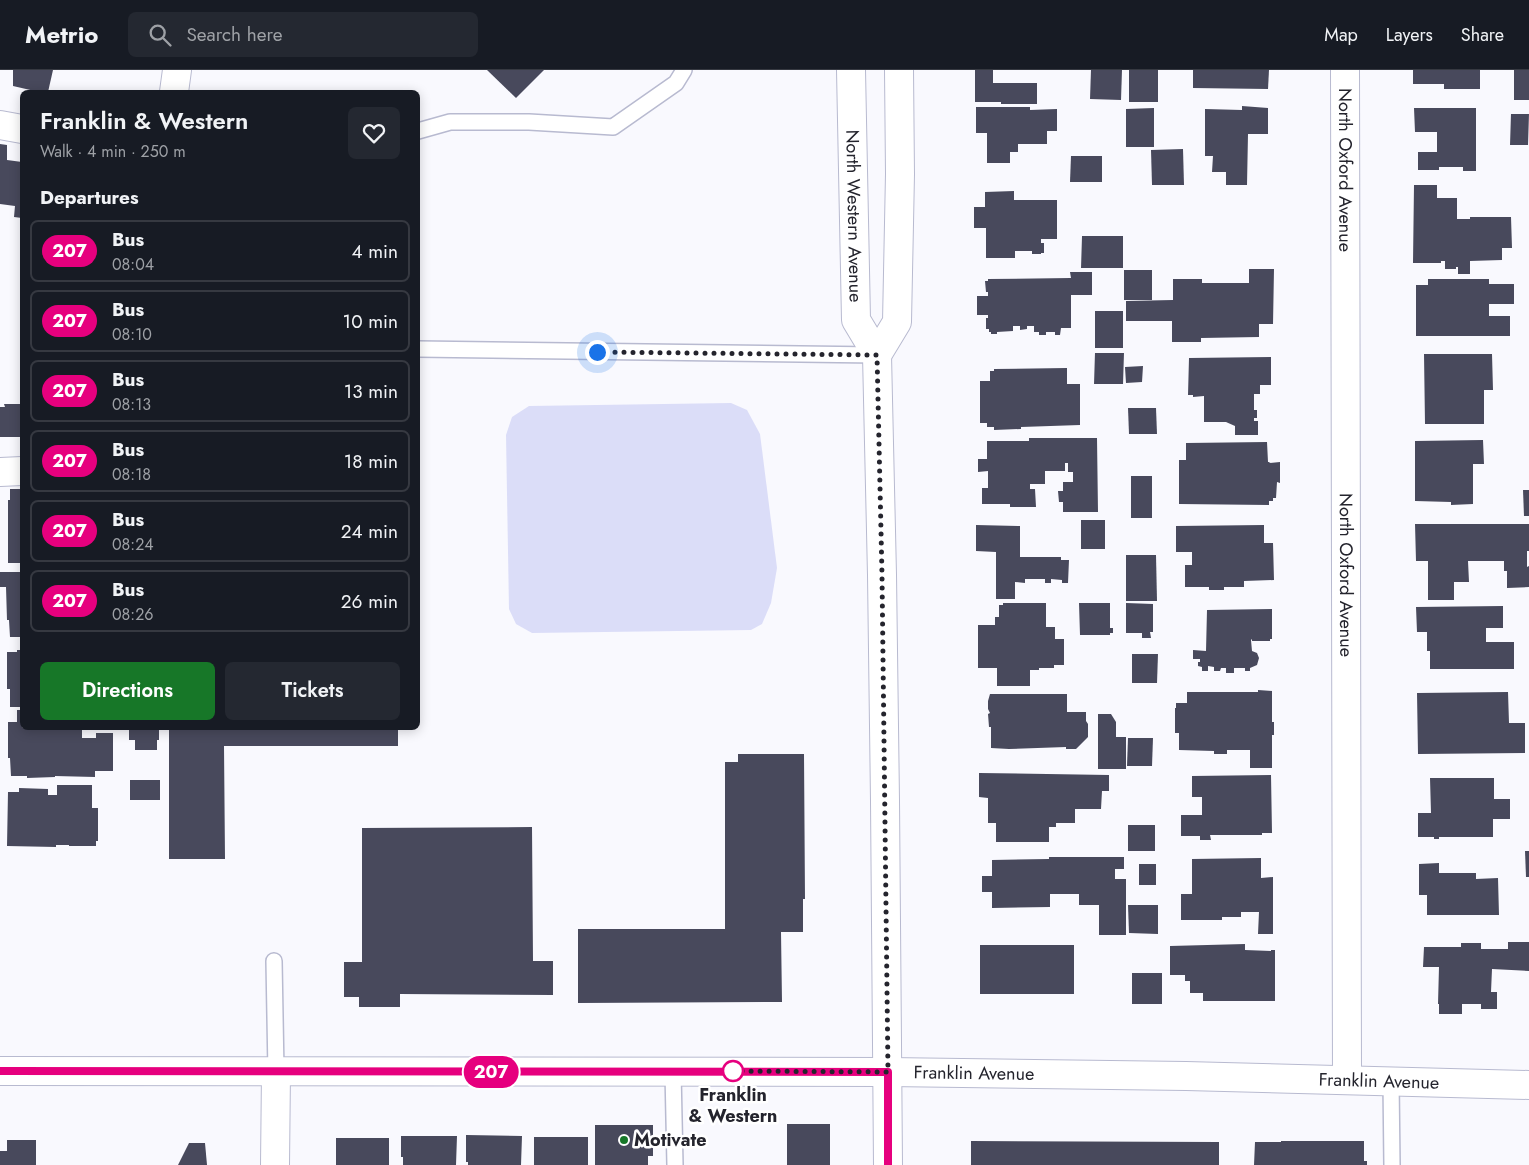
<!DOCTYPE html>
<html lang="en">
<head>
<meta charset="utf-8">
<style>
	:root { --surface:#171b24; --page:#242831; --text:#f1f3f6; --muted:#9ea1a6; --line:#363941; --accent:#177728 }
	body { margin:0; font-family:Jost,sans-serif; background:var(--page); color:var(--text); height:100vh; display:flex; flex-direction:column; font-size:19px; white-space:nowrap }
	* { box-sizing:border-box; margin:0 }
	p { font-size:16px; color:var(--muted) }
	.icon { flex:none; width:28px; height:28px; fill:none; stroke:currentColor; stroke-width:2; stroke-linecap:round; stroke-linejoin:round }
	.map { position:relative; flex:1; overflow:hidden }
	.sheet { position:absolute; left:20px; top:20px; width:400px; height:640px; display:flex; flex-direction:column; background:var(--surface); border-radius:8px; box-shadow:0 2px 12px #0003 }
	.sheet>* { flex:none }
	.badge { padding:0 10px; border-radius:16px; font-size:18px; line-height:32px }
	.you { position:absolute; width:25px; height:25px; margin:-12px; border:4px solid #fff; border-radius:50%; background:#1a73e8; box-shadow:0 0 0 8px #1a73e833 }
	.map>.badge { position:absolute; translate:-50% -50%; box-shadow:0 0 0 2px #fff }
	h2 { padding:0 20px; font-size:19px; line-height:45px }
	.round { display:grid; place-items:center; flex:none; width:52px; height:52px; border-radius:8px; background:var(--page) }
	.head { display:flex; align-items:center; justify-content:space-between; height:85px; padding:0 20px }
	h1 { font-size:24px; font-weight:600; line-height:38px }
	.primary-button { display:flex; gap:10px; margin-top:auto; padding:10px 20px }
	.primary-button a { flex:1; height:58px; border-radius:8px; background:var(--accent); color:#fff; font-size:20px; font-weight:600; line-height:58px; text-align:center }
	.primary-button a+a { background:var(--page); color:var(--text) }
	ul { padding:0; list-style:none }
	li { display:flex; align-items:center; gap:15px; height:62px; margin:0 10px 8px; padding:0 10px; border:2px solid var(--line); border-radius:8px }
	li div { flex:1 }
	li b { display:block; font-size:19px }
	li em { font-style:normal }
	li .badge { min-width:55px; font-weight:700; text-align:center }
	header { display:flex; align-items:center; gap:30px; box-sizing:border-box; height:70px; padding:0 25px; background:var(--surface); border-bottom:1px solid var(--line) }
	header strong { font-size:24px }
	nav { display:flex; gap:28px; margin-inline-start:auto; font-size:18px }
	.search { width:350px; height:45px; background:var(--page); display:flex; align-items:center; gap:12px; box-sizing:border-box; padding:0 18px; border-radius:8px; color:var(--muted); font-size:19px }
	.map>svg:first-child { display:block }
	.green { fill:#dbddf8 }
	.building { fill:#48495c }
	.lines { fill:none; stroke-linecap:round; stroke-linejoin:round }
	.service-casing { stroke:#b8bad0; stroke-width:18 }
	.minor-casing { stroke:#b8bad0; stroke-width:30 }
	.tertiary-casing { stroke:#b8bad0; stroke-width:30 }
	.secondary-casing { stroke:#b8bad0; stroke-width:30 }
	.primary-casing { stroke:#b8bad0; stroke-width:30 }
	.service { stroke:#fff; stroke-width:15 }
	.minor { stroke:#fff; stroke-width:28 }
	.tertiary { stroke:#fff; stroke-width:28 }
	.secondary { stroke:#fff; stroke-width:28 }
	.primary { stroke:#fff; stroke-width:28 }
	.line-casing { stroke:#fff; stroke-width:11 }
	.line { stroke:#e6007e; stroke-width:8 }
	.walk { stroke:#24242d; stroke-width:5; stroke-dasharray:0 9 }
	.stop-dot { fill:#fff; stroke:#e6007e; stroke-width:2.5 }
	.poi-dot { fill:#177728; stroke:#fff; stroke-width:2 }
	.labels { text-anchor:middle; stroke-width:5; stroke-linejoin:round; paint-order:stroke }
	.street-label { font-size:18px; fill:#24242d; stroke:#fff }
	.stop-label { font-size:18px; font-weight:bold; fill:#24242d; stroke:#fff }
	.poi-label { font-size:18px; font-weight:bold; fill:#24242d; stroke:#fff; text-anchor:start }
</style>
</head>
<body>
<header>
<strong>Metrio</strong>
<div class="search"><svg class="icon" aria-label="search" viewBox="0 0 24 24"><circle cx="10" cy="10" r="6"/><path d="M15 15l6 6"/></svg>Search here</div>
<nav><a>Map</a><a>Layers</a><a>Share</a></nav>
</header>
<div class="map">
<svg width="1529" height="1095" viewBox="0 0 1529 1095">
	<rect width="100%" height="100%" fill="#f9f9fe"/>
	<polygon class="green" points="731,333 747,340 760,364 777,498 771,533 762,554 751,560 532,563 516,554 509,539 506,365 512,347 529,336"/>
	<g class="building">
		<polygon points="13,0 53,0 48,22 39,22 13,16"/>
		<polygon points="487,0 544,0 516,28"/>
		<polygon points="975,0 993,0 993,13 1037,13 1037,34 1001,34 1001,32 975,32"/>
		<polygon points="1091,0 1122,0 1121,30 1090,29"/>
		<rect x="1129" y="0" width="29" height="32"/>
		<polygon points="1193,0 1269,0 1268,19 1193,18"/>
		<polygon points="1413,0 1480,0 1480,19 1444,19 1444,14 1413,14"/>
		<rect x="1514" y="0" width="15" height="30"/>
		<polygon points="1242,36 1268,38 1268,64 1248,64 1247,115 1226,115 1226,102 1212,102 1213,86 1205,86 1205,39 1242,40"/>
		<polygon points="976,37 1030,37 1030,40 1057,39 1057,61 1047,61 1047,74 1018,74 1018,82 1010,82 1010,93 987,93 987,63 976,63"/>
		<polygon points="1154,38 1154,77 1126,77 1126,39"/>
		<polygon points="1414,38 1476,38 1476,101 1463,101 1463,97 1439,97 1439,100 1418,100 1418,82 1437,82 1437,62 1415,62"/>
		<polygon points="1511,44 1529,44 1528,75 1510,75"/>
		<polygon points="0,74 7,75 7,90 22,92 22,148 14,147 15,136 0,134"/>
		<polygon points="1183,79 1184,115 1152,115 1151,80"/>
		<polygon points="1071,86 1102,86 1102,112 1070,112"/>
		<polygon points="1414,115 1437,115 1437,128 1457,128 1457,149 1470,149 1470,147 1511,147 1512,178 1502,178 1502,190 1470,191 1470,204 1458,204 1458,197 1456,197 1456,199 1445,199 1445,191 1441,191 1441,193 1413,193"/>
		<polygon points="1014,121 1014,130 1057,130 1057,169 1041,169 1041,173 1044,173 1044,183 1041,183 1041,184 1032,184 1032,181 1015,181 1015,188 986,188 986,158 974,158 974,137 985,137 985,122"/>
		<polygon points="1082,166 1123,166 1123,198 1081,198"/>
		<polygon points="1249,199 1274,199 1273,254 1259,254 1259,267 1201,268 1201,272 1172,272 1172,251 1126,251 1126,231 1173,230 1173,209 1202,209 1202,213 1249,213"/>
		<rect x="1124" y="200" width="28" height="30"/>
		<polygon points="1070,202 1092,202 1092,225 1071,225 1071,258 1061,258 1060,265 1055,265 1055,262 1046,262 1046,265 1039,265 1039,262 1034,262 1034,256 1027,256 1027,259 1020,260 1020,256 1013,256 1013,261 997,262 997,264 991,264 991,262 989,262 989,259 986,259 986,248 988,248 988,245 977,245 977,226 988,226 988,222 986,222 985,211 988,211 988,209 1071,208"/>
		<polygon points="1428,209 1489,209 1489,214 1514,214 1514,234 1489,234 1489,246 1510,246 1510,266 1416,266 1416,215 1428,215"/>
		<rect x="1095" y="241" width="28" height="37"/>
		<polygon points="1095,283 1124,283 1123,314 1094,314"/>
		<polygon points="1424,284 1492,284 1493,320 1484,320 1484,354 1425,354"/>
		<polygon points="1271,287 1271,315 1260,315 1260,324 1254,324 1254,340 1257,340 1257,348 1254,348 1254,351 1258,351 1258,365 1235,365 1235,356 1226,352 1204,352 1204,326 1193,327 1193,325 1188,325 1189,288"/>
		<polygon points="1143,296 1142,312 1126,313 1125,297"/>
		<polygon points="1067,298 1067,314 1080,314 1080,355 1021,357 1021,359 994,360 994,357 987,357 987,353 980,353 980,311 990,311 990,301 994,301 994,299"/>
		<polygon points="4,334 22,334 22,367 0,367 0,337 5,337"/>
		<polygon points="1128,338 1156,338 1157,364 1129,364"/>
		<polygon points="1029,368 1097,368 1098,442 1063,442 1063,432 1059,432 1058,421 1063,421 1063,412 1073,412 1073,402 1068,402 1068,393 1065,393 1065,401 1045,401 1045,414 1030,414 1030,419 1035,419 1036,437 1010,437 1010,434 982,434 982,418 988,418 988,401 978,402 978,389 987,389 987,371 1029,371"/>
		<polygon points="1483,370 1484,394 1473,394 1473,434 1451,435 1451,432 1415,431 1415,371"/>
		<polygon points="1267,372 1268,392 1270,392 1269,393 1280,392 1280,413 1277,412 1276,428 1273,428 1273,431 1269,431 1269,435 1179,434 1179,390 1186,390 1186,373"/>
		<rect x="1131" y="406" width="21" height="42"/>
		<polygon points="10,419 22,419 22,493 8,493 8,430 10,430"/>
		<polygon points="1523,420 1529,420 1529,446 1524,446"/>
		<rect x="1081" y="450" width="24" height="29"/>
		<polygon points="1415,454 1529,454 1529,481 1527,481 1527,497 1529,496 1529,517 1507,518 1507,501 1504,501 1504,491 1468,491 1469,512 1454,512 1454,530 1428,530 1428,491 1416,491"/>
		<polygon points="976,455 1020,456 1020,487 1061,487 1061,490 1069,490 1068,513 1062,513 1062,510 1051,509 1051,513 1045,513 1045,509 1025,509 1025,513 1015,512 1015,529 996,529 996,482 976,481"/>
		<polygon points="1264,455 1264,473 1273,473 1274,510 1244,511 1244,517 1224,517 1224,520 1209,520 1209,517 1185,517 1185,495 1192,495 1192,482 1176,482 1176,456"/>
		<polygon points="1126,485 1156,485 1157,531 1126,531"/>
		<polygon points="0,502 22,502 22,567 10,567 9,550 7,550 6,517 0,517"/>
		<polygon points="1003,533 1046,533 1046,557 1055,557 1055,569 1064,569 1064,595 1054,595 1054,598 1039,598 1039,600 1030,600 1030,616 997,616 997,598 978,598 978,555 995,555 995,547 999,547 999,535 1003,535"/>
		<polygon points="1079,533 1110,533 1110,558 1113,558 1113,563 1110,563 1110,565 1080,565"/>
		<polygon points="1126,533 1153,534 1153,562 1150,562 1151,568 1142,568 1142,563 1126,563"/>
		<polygon points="1503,536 1503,558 1486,558 1486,572 1514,572 1514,599 1430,599 1430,581 1427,581 1427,562 1417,562 1416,537"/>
		<polygon points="1272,539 1272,569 1270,569 1270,571 1252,571 1252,569 1251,570 1252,581 1257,583 1259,588 1257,595 1250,598 1250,601 1245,601 1245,598 1234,598 1234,603 1226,603 1226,598 1221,598 1220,601 1214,601 1214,597 1208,596 1208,601 1202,601 1202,597 1198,596 1198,592 1200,592 1200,589 1193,589 1193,580 1206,581 1207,540"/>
		<polygon points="17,580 22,580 22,637 10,637 10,619 7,619 7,582 17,582"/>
		<polygon points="1132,584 1158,584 1157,613 1132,613"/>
		<polygon points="1258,620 1272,621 1272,652 1274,652 1274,665 1272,665 1272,698 1250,698 1250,680 1227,680 1227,684 1214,684 1214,681 1179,680 1179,663 1175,663 1175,638 1176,638 1176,633 1187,633 1187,622 1258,622"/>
		<polygon points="1508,622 1509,653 1525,653 1525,683 1418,684 1417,623"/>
		<polygon points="990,624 1067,624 1067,642 1086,642 1086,651 1088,654 1088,667 1076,679 1066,679 1066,677 1009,679 991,678 991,657 989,657 988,644 990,643 988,639 988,631"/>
		<polygon points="17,640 22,640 22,658 82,658 82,668 96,668 96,663 113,663 113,701 95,701 95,707 55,706 55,707 27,708 27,706 11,706 10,688 8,688 8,652 17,652"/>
		<polygon points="1098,644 1111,644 1116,652 1116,667 1126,667 1126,699 1098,699"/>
		<polygon points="129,658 159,658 159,670 157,670 157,680 135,680 135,670 129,670"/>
		<polygon points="169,658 398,658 398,676 224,676 225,789 169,789"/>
		<polygon points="1128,668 1153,668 1152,696 1127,696"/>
		<polygon points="738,684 804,684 805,829 803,829 803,862 781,862 782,932 578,933 578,859 725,859 725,692 738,692"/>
		<polygon points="979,703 1109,705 1109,721 1102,721 1101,739 1075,739 1075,753 1056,753 1056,757 1049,757 1049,772 996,772 996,753 988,753 988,728 979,727"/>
		<polygon points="1271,705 1272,763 1262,763 1262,765 1210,765 1211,770 1200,770 1200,766 1181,766 1181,745 1202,745 1202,727 1192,727 1192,706"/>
		<polygon points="1430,708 1494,708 1494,729 1510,729 1510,749 1493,749 1493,767 1439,767 1439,769 1434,769 1434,767 1418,767 1418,743 1431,743"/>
		<rect x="130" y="710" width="30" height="20"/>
		<polygon points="57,715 92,715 92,738 98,738 98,771 96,771 96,776 69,776 69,775 56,775 56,777 7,776 8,722 19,722 19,718 48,719 48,725 57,725"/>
		<rect x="1128" y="755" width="27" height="26"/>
		<polygon points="532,757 533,891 553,891 553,925 400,924 400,937 359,937 359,927 344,927 344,892 362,892 362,758"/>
		<polygon points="1525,781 1529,781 1529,807 1526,807"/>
		<polygon points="1049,787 1124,787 1124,799 1115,799 1115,809 1126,809 1126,865 1099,865 1099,835 1079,835 1079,824 1050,824 1050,837 992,838 992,822 982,822 982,806 992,806 992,790 1049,789"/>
		<polygon points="1261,788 1261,808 1273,807 1273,864 1258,864 1259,842 1241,842 1241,847 1222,847 1222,850 1181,850 1181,824 1192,824 1192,789"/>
		<polygon points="1439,793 1439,803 1476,803 1476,809 1498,808 1499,845 1427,845 1427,825 1419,825 1419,794"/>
		<rect x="1139" y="794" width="17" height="21"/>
		<polygon points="1128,835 1158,835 1158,864 1129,863"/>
		<polygon points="1508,872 1529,872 1529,901 1492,899 1491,922 1497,922 1497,939 1481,939 1481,934 1462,934 1462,944 1439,944 1439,934 1438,934 1439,897 1423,897 1424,877 1461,877 1461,873 1481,873 1481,879 1508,879"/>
		<polygon points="1245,874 1245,880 1271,881 1271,880 1275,880 1275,931 1203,931 1203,923 1190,923 1190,911 1185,911 1185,905 1170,905 1170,876"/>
		<rect x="980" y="875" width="94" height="49"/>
		<rect x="1132" y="903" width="30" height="31"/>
		<rect x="787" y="1054" width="43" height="41"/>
		<polygon points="595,1055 653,1055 653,1086 648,1086 648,1095 595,1095"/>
		<polygon points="466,1065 522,1066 521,1095 468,1095 468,1092 466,1092"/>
		<polygon points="401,1066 457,1066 456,1095 403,1095 403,1087 401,1087"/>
		<rect x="534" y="1067" width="54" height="28"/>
		<rect x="336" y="1068" width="53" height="27"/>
		<polygon points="7,1070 36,1070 36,1095 0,1095 0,1081 7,1081"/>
		<polygon points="971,1071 1219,1072 1219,1095 971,1095"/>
		<polygon points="1281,1071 1364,1071 1364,1091 1367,1091 1367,1095 1254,1095 1255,1072 1281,1072"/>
		<polygon points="189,1073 205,1073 207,1095 178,1095"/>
	</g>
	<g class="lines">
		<g class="service-casing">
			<g id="service">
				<polyline points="418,61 450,52 529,52 613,57 676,13 684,0"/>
				<polyline points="418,279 877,285"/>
				<polyline points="274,891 276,1002"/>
				<polyline points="673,1002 675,1095"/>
				<polyline points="1391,1011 1392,1095"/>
			</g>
		</g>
		<g class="minor-casing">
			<g id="minor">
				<path id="s1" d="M1345,0L1347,1010"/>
				<polyline points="174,22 177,0"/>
				<polyline points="0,55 22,59"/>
				<polyline points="0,402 22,401"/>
				<polyline points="275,1095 276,1002"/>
			</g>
		</g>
		<g class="tertiary-casing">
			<g id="tertiary">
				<path id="s2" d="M888,1002L1186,1006L1529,1015"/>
			</g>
		</g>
		<g class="secondary-casing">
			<polyline id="secondary" points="0,1001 888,1002"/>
		</g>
		<g class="primary-casing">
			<g id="primary">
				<path id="s3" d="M851,0L856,250L877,285L882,505L885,731L888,1095"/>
				<polyline points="877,285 897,252 900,104 899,0"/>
			</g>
		</g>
		<use href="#service" class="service"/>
		<use href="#minor" class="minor"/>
		<use href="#tertiary" class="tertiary"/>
		<use href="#secondary" class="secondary"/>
		<use href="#primary" class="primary"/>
	</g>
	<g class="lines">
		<g class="line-casing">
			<polyline id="line" points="0,1001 888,1002 888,1095"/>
		</g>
		<use href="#line" class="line"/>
		<polyline class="walk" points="597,282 877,285 882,505 888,1002 730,1001 733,1001"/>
	</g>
	<circle class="stop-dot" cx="733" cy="1001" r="10"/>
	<circle class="poi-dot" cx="624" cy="1070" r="5"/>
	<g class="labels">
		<g class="street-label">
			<text dy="6" stroke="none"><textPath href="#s1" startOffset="100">North Oxford Avenue</textPath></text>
			<text dy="6" stroke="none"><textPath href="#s3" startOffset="146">North Western Avenue</textPath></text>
			<text dy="6" stroke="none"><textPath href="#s1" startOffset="505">North Oxford Avenue</textPath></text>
			<text dy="6" stroke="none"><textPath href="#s2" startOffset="86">Franklin Avenue</textPath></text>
			<text dy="6" stroke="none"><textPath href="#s2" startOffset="491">Franklin Avenue</textPath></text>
		</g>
		<g class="stop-label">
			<text x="733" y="1031">Franklin<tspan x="733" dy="21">&amp; Western</tspan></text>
		</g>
		<g class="poi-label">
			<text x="634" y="1076">Motivate</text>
		</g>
	</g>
</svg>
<div class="you" style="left:597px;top:282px"></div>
<b class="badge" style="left:491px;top:1002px;background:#e6007e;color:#fff">207</b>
<section class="sheet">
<div class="head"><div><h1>Franklin &amp; Western</h1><p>Walk · 4 min · 250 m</p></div><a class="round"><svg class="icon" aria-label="heart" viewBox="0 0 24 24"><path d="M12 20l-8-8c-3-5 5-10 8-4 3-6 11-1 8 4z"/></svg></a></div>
<h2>Departures</h2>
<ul>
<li><span class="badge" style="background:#e6007e;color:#fff">207</span><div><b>Bus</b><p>08:04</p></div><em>4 min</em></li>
<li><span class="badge" style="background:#e6007e;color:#fff">207</span><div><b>Bus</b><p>08:10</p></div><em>10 min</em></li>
<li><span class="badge" style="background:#e6007e;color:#fff">207</span><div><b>Bus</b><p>08:13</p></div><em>13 min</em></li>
<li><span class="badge" style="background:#e6007e;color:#fff">207</span><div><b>Bus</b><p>08:18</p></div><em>18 min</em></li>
<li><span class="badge" style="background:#e6007e;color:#fff">207</span><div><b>Bus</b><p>08:24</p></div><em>24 min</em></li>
<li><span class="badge" style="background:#e6007e;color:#fff">207</span><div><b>Bus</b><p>08:26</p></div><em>26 min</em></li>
</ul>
<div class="primary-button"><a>Directions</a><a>Tickets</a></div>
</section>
</div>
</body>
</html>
